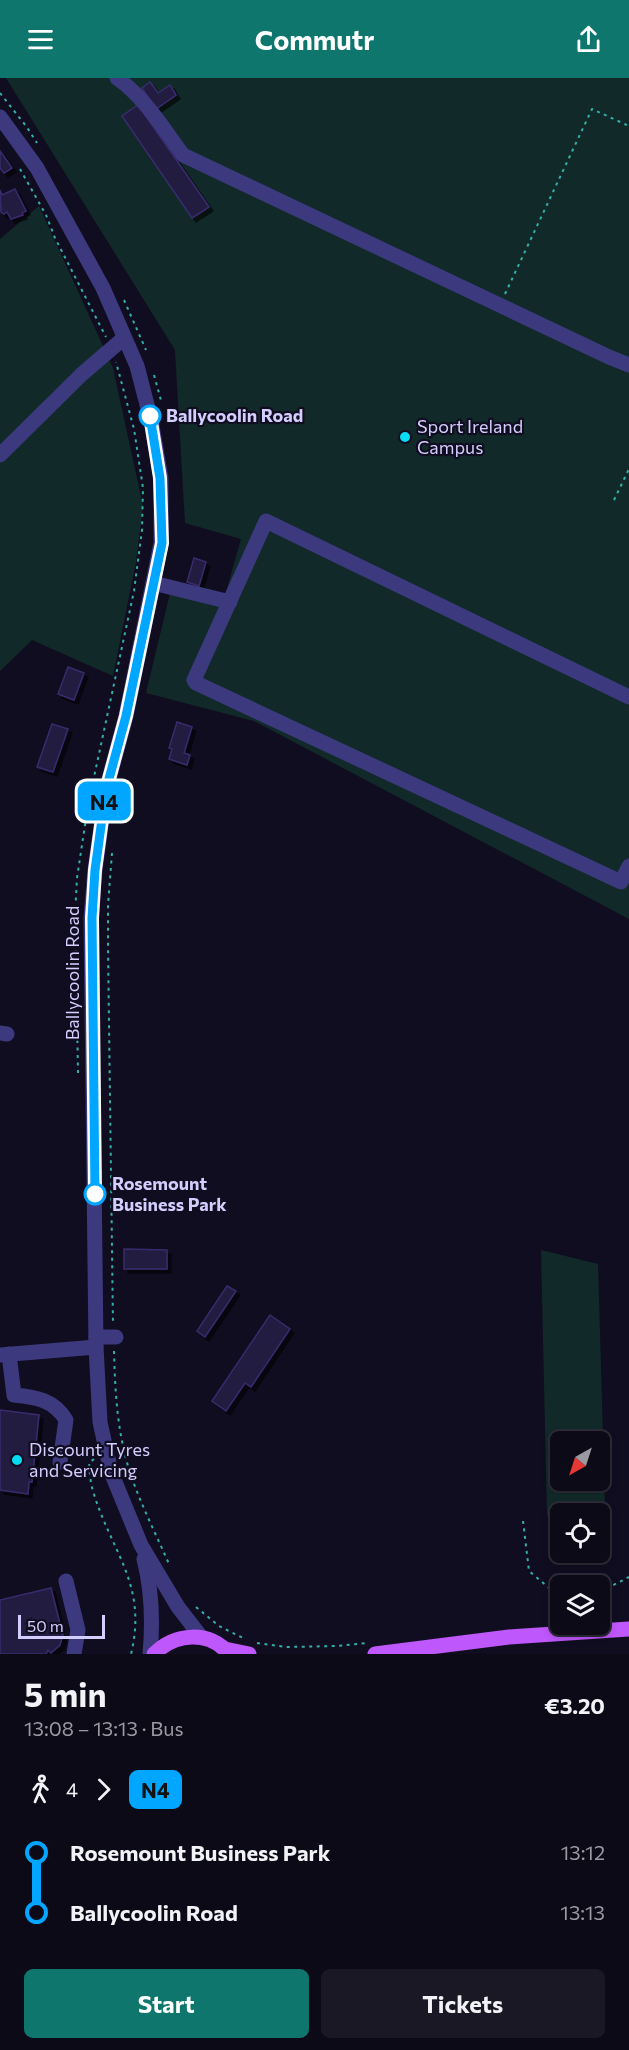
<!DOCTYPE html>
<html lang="en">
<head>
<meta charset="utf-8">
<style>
	:root { --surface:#0d0a18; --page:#1b1825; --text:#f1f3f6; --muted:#9a9aa2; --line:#2d2b37; --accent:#0f766e }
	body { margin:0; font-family:Commissioner,sans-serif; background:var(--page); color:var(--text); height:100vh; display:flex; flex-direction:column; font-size:22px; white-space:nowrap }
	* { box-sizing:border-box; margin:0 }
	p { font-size:20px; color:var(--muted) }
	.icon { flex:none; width:33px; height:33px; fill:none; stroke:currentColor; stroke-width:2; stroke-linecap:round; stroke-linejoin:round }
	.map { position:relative; height:1576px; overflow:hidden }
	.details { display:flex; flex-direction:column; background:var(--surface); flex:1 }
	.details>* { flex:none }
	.badge { padding:0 12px; border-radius:9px; font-size:21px; line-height:39px }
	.needle { width:39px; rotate:219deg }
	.buttons { position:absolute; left:550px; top:1353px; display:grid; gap:12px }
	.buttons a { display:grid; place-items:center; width:60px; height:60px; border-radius:9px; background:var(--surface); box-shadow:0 3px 9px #0003,0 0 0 2px var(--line); font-size:30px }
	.scale { position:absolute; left:18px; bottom:15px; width:87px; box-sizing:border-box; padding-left:6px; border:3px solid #d3cefe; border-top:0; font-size:16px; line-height:21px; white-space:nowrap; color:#d3cefe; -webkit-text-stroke:4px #110d20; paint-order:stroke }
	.map>.badge { position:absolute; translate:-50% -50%; box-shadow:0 0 0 3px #fff }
	.legs { display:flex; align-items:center; gap:9px; height:66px; padding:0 24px; font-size:20px }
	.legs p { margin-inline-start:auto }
	.summary { display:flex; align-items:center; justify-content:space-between; height:102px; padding:0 24px }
	h1 { font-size:33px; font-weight:700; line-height:45px }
	.button { display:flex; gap:12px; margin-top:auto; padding:12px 24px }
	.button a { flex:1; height:69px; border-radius:9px; background:var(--accent); color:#fff; font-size:24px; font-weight:700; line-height:69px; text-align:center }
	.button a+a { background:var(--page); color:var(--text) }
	ul { padding:0 24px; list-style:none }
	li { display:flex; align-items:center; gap:21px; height:60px; font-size:22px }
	li i { display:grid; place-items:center; width:9px; height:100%; margin:0 8px; background:currentColor }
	li i::after { content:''; width:15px; height:15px; margin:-8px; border:4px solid; border-radius:50%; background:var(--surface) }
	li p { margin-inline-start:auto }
	li:first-child i { background:linear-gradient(#0000 50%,currentColor 0) }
	li:last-child i { background:linear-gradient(currentColor 50%,#0000 0) }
	header { display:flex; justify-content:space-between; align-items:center; height:78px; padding:0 24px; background:var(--accent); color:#fff; font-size:27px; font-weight:700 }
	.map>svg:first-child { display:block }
	.green { fill:#112a29; fill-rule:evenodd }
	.building { fill:#221a41; stroke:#392c6c; stroke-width:1.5; filter:url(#shadow) }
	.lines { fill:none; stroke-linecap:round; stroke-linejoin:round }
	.path { stroke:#30b0a8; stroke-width:2; stroke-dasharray:3 4.5; stroke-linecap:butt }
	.minor { stroke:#3c397f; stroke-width:15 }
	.major { stroke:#be57fc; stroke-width:15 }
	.line-1-casing { stroke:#fff; stroke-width:14 }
	.line-1 { stroke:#00a6ff; stroke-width:9 }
	.stop-1-dot { fill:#fff; stroke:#00a6ff; stroke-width:3 }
	.poi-dot { fill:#05dbf3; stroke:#110d20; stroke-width:2 }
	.labels { text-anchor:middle; stroke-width:4.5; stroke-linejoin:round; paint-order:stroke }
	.stop-label { font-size:18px; font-weight:bold; fill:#d3cefe; stroke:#110d20; text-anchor:start }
	.poi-label { font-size:18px; fill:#d3cefe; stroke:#110d20; text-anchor:start }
	.street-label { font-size:18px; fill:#d3cefe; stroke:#110d20 }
</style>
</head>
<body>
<header><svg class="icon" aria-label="menu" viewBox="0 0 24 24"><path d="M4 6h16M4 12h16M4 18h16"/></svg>Commutr<svg class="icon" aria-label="share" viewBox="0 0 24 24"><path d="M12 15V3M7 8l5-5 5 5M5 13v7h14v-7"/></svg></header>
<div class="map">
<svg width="629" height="1576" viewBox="0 0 629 1576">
	<defs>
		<filter id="shadow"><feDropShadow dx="4" dy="4" stdDeviation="0" flood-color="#0009"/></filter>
	</defs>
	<rect width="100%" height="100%" fill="#110d20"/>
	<g class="green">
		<polygon points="6,0 629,0 629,841 254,643 146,615 171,511 224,521 241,461 185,445 175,272"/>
		<polygon points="39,128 113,290 143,428 136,484 113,598 32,562 0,593 0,161"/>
		<path d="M541,1172L598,1186L606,1465L600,1462V1436H561V1443L547,1437ZM561,1364H600V1402H561Z"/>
	</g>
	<g class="building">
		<polygon points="150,4 158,15 170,7 176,17 156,31 142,10"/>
		<polygon points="138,27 209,129 192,140 122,38"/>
		<polygon points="0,73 12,90 4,95 0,90"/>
		<polygon points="15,111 26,133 22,135 23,137 11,141 7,134 4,136 1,134 0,112 2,117"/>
		<polygon points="194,480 206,484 199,508 187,504"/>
		<polygon points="68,589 84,595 74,622 58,616"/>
		<polygon points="177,644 192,649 184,675 190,677 187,687 169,681 172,671 169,670"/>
		<polygon points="52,646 68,651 53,694 37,689"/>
		<polygon points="124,1171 167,1172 167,1191 124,1191"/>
		<polygon points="227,1208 236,1213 205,1259 197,1253"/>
		<polygon points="270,1237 290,1251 251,1309 245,1305 226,1333 212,1323"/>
		<polygon points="0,1332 39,1337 32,1404 29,1404 28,1416 0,1412"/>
		<polygon points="51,1510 61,1550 59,1554 63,1556 60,1567 51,1575 48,1572 46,1576 0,1576 0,1522"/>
	</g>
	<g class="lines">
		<g class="path">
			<polyline points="0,15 26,48 37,65"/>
			<polyline points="20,91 46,137 55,160 106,259"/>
			<polyline points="505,216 592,31 629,48"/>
			<polyline points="124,222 146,272"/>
			<polyline points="154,297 162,326"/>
			<polyline points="614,422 629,391"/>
			<polyline points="119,722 123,704"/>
			<polyline points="112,775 108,827 108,870 113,1246"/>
			<polyline points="78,995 75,837 77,800 88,727 134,513 142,452 143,410 134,351 116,284"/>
			<path d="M114,1273C115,1311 117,1351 128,1388C138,1421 155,1454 169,1486"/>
			<path d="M94,1381L89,1385C90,1394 90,1404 93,1413C111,1474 148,1506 131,1576"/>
			<polyline points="523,1443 529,1493 561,1520"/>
			<polyline points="600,1514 629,1499"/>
			<polyline points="196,1529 219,1548 243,1560"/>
			<polyline points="257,1565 286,1569 336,1568 368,1565"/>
		</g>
		<g class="minor">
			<path d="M117,0C145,20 163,50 183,77L609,279L629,287"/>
			<polyline points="0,39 37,90 103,210 137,288 151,342 161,400 161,465 126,638 106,712 95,792 91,840 96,1269 100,1344 111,1394 141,1467 178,1529 202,1560"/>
			<polyline points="0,377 82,296 124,260"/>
			<polyline points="153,505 230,524"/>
			<polyline points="629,619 266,443 194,602 196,605 621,804 629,788"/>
			<polyline points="0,955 7,956"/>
			<polyline points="96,1259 116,1259"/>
			<path d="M9,1276L14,1317C36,1319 54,1322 66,1342L60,1384"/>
			<polyline points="0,1277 96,1269"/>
			<path d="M144,1481C152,1513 153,1544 150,1576"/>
			<polyline points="66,1503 78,1552 74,1576"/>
		</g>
		<g class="major">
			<polyline points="225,1571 249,1576"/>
			<path d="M154,1576C175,1555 209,1552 229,1576"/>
			<polyline points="375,1576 509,1559 629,1551"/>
		</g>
	</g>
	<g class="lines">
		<g class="line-1-casing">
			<polyline id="line-1" points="95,1116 92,840 95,792 106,712 126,638 162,465 160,400 150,338"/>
		</g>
		<use href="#line-1" class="line-1"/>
	</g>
	<g class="stop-1-dot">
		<circle cx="150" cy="338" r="10"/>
		<circle cx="95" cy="1116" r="10"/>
	</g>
	<g class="poi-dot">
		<circle cx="405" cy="359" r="6"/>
		<circle cx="17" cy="1382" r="6"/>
	</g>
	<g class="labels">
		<g class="stop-label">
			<text x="166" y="344">Ballycoolin Road</text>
			<text x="112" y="1112">Rosemount<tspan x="112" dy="21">Business Park</tspan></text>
		</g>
		<g class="poi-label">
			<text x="417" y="355">Sport Ireland<tspan x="417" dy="21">Campus</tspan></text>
			<text x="29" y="1378">Discount Tyres<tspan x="29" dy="21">and Servicing</tspan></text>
		</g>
		<g class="street-label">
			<text transform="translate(73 895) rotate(-90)" y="6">Ballycoolin Road</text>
		</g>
	</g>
</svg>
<div class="buttons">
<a><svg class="needle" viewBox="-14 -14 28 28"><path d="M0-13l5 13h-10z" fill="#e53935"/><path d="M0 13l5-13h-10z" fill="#9a9aa2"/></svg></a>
<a><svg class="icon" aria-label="locate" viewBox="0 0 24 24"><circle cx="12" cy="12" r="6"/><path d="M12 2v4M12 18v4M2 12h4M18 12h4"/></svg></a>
<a><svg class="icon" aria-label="layers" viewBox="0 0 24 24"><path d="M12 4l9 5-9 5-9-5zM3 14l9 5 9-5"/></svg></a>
</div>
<div class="scale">50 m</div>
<b class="badge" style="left:104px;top:723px;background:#00a6ff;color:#111">N4</b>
</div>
<section class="details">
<div class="summary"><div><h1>5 min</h1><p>13:08 – 13:13 · Bus</p></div><b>€3.20</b></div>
<div class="legs"><svg class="icon" aria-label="walk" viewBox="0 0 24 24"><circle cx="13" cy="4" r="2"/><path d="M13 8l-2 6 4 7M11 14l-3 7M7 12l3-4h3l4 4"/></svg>4<svg class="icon" aria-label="forward" viewBox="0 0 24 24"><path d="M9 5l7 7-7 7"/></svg><b class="badge" style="background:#00a6ff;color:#111">N4</b></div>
<ul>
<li><i style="color:#00a6ff"></i><b>Rosemount Business Park</b><p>13:12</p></li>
<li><i style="color:#00a6ff"></i><b>Ballycoolin Road</b><p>13:13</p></li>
</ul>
<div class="button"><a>Start</a><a>Tickets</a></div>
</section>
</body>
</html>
